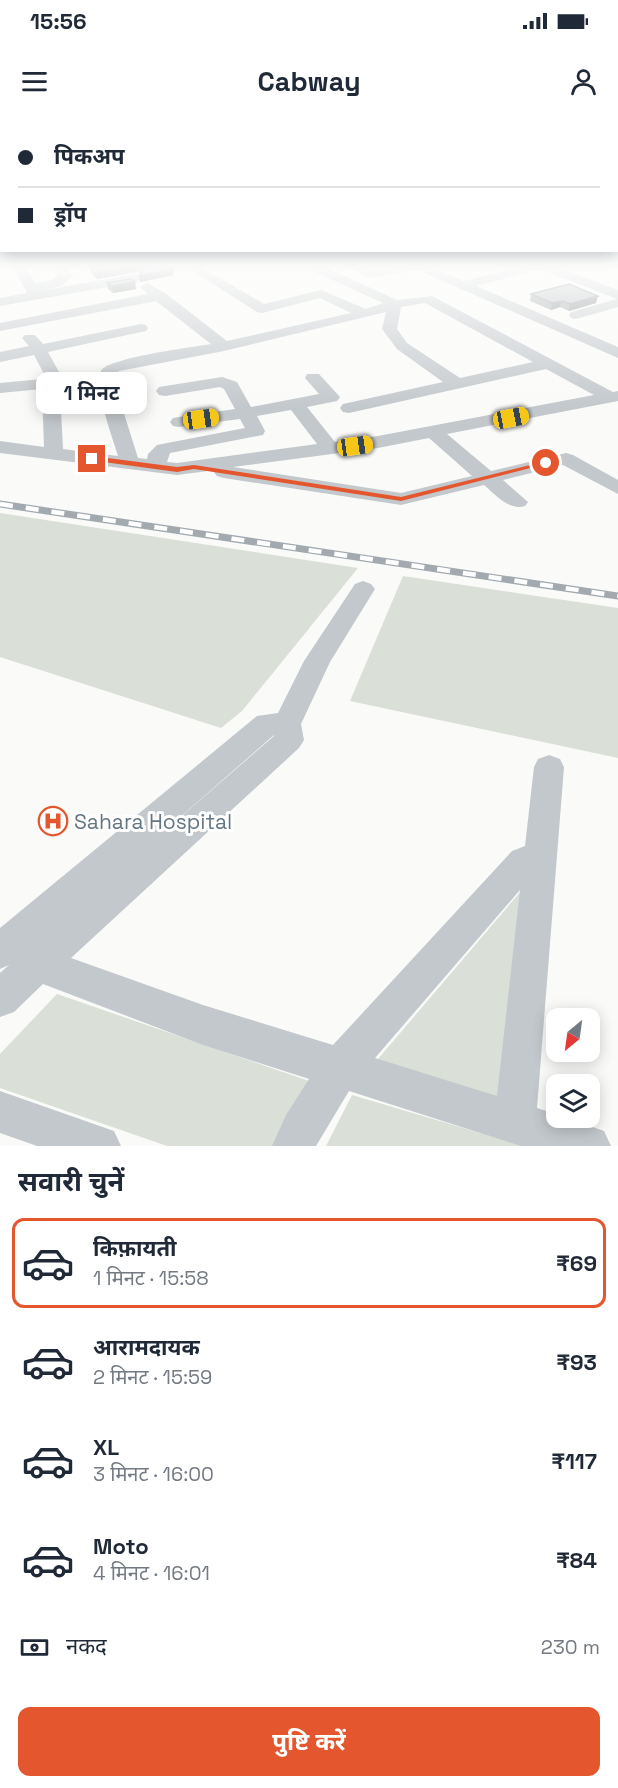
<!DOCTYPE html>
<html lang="hi">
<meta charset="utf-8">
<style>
:root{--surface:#fff;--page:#f6f6f7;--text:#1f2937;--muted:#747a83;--line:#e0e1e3;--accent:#e4572e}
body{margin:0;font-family:"Space Grotesk","Noto Sans Devanagari",sans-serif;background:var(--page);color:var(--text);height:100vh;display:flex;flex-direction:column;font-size:22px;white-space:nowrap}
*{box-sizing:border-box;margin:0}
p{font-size:20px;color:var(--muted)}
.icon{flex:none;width:33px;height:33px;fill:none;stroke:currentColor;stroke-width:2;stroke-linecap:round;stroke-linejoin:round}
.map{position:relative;height:1026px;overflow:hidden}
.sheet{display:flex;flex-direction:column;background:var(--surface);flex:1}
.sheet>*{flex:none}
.top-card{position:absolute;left:0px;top:0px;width:618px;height:132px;box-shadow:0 3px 15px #0003;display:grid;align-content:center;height:132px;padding:0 18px;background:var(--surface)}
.needle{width:39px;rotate:209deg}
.tools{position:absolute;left:546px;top:888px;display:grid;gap:12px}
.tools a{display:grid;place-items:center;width:54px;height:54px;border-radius:12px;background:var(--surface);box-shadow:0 3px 15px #0003;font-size:30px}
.end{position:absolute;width:27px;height:27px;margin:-14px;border:8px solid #e4572e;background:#fff;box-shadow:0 0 0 3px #fff}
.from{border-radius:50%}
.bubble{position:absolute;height:42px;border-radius:12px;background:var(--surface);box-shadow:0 3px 15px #0003;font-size:20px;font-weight:700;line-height:42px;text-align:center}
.car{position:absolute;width:18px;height:36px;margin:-18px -9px;border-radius:8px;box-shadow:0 0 4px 2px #0007;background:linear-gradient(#f5c518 24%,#345 0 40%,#f5c518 0 76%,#345 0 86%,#f5c518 0)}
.top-card b{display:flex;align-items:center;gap:21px;height:57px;font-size:22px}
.top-card b+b{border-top:2px solid var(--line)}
.top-card i{width:15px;height:15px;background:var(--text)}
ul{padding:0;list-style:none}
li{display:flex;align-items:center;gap:18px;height:90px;margin:0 12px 9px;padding:0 6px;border:3px solid transparent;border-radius:12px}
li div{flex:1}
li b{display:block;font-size:22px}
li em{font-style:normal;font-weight:700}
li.selected{border-color:var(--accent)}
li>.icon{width:54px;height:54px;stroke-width:1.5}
h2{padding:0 18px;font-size:27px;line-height:72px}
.pay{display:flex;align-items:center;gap:15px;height:66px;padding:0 18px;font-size:22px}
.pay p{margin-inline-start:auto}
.primary-button{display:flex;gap:12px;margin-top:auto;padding:12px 18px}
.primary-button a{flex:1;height:69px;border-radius:12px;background:var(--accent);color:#fff;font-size:24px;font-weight:700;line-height:69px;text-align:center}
.status{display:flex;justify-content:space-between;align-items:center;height:42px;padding:0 30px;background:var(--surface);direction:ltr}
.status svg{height:16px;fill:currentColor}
header{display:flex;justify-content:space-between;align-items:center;height:78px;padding:0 18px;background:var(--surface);font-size:27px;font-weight:700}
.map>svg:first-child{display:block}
.green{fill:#dadfd7}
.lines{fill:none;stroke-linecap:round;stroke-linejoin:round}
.minor{fill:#c3c8cc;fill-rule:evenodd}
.rail-casing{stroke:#a2aab0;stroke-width:7}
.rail{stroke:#fff;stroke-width:4.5;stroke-dasharray:13;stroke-linecap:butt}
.wall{fill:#929a9f}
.shaded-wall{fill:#777d82}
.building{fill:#aab3b9;stroke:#777d82;stroke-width:1.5}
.route{fill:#e4572e}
.labels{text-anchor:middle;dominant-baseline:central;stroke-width:6;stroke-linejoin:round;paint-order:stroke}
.near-poi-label{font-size:21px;fill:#657683;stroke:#fff;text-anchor:start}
</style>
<div class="status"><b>15:56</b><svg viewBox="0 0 49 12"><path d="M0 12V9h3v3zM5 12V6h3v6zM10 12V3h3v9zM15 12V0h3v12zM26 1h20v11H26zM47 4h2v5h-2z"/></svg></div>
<header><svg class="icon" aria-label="menu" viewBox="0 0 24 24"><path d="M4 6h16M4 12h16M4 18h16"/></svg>Cabway<svg class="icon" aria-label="person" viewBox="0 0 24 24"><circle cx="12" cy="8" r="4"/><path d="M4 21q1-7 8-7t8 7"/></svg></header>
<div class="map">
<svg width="618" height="1026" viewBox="0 0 618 1026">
<rect width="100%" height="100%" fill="#fafaf8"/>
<!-- green -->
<g class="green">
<polygon points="0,393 358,448 242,591 221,608 0,537"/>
<polygon points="403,456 618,488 618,638 350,581"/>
<polygon points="521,771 498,978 372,946"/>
<polygon points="57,874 312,962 277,1026 167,1026 0,968 0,934"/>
<polygon points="352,975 524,1026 326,1026"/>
</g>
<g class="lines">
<!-- minor -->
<g class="minor">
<polygon points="12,145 24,145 35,163 52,160 58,155 53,148 54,145 81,145 79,148 68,150 73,156 61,166 40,171 136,154 143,158 136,162 0,186 0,178 27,173"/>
<path d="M183,145H197L264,184L321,170L366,189L383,183L306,148L304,145H320L397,180L432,176L613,272L618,271V281L447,314L491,351L566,333L573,335L618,360V374L563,345L503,360L528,382L525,386C509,391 496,375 484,365L401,385L224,358L217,356L214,352L216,350L177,355L0,333V321L44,327L42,269L0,273V263L42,259L43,252L34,235L0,242V232L29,226L22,218L25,215H35L43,224L141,204L146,205L148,208L146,211L48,232L59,252L63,329L118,336C113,319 93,266 101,251C107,238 193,227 211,224L156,181L0,211V203L148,174L140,167L147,163L165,173L227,221L351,193L320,178L262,193L257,192ZM425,183L533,242L460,258L407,223L397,209L401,187ZM386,192L382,209L397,229L443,262L343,284L340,288L343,292L349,293L546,249L594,275L378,316L335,322L307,287L337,281L340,277L319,254H307L305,258L319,274L251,287L237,262L222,257L165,266L159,267L156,271L159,275L165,276L220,267L224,269L235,289L179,297L173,298L170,302L173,306L179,307L240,299L245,308L157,325L148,334L147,339L138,338L115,265L116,254L119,251L224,231ZM291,290L317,324L177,343L167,342L170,333L263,315L265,311L257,296ZM429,318L472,356L401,373L233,347L378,328Z"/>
<polygon points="344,145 360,145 371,150 404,145 432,145 431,147 464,161 526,145 552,145 618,170 618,187 576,199 571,198 569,195 571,192 617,179 540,149 476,166 618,227 618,238 418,150 370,158"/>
<polygon points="611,145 618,145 618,149 613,148"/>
<path d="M363,461L371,464L375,469L330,542L301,604L304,620L299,628L71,838L203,885L333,925L512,731L525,726L534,647L538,639L549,635L560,639L564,647L537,988L556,994V998H567L604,1011L611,1026H521L349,971L316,1026H272L286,995L309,959L203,925L43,864L14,892L0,897V853L9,845L0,849V808L257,596L278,593L304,541L355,464ZM274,615V616L146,727ZM520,770L497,976L375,938Z"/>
<polygon points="0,971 114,1011 121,1026 37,1026 0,1013"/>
</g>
<!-- rail casing -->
<g class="rail-casing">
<polyline id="rail" points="0,384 618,476"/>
</g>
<!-- rail -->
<use href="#rail" class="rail"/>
</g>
<!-- wall -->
<g class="wall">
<polygon points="167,145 174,149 174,155 140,162 139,156 141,154 137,152 97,159 91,153 89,146"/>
<polygon points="107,163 136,169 113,173 108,169"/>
<polygon points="531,174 596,183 569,191 560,187 551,190 530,181"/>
</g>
<!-- shaded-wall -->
<g class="shaded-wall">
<polygon points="136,146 137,152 97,159 96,152"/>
<polygon points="174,149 174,155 140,162 139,156"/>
<polygon points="135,162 136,169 113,173 112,166"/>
<polygon points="598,176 596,183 569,191 570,184"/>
<polygon points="562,181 560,187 551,190 552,183"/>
</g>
<!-- building -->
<g class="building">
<polygon points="99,145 167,145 174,149 139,156 144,151 136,146 96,152 89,146"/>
<polygon points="131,159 135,162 112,166 107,163"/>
<polygon points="569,164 598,176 570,184 562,181 552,183 531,174"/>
</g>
<!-- sky -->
<linearGradient id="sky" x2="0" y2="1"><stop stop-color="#96bcdc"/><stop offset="0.5" stop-color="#fdfdfc"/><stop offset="1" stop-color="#fdfdfc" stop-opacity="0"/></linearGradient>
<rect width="618" height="288" fill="url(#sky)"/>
<!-- route -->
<polygon class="route" points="92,336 177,347 194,345 401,377 546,341 550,343 401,381 194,349 177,352 89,340"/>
<!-- icons -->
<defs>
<g id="hospital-ring" transform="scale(1.5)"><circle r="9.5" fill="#fff" stroke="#e4572e" stroke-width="1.5"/><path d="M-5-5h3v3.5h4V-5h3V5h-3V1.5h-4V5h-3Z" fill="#e4572e"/></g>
</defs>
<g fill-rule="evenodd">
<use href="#hospital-ring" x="53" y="701"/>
</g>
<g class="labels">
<!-- near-poi labels -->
<g class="near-poi-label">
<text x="74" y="701">Sahara Hospital</text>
</g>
</g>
</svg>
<div class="tools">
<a><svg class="needle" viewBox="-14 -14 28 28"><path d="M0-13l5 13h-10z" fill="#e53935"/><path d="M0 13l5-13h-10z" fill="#747a83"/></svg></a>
<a><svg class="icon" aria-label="layers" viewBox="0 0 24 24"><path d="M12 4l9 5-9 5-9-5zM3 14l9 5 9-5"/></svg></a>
</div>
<i class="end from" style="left:546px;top:343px"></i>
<i class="end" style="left:92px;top:339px"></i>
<div class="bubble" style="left:36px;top:252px;width:111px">1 मिनट</div>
<i class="car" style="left:511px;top:298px;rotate:79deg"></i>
<i class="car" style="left:201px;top:299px;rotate:82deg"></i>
<i class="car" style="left:355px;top:326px;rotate:82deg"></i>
<div class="top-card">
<b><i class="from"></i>पिकअप</b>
<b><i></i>ड्रॉप</b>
</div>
</div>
<section class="sheet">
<h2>सवारी चुनें</h2>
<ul>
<li class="selected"><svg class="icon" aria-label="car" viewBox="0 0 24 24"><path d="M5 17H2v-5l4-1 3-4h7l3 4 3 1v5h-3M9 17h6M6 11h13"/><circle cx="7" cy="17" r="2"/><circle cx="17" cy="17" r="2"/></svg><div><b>किफ़ायती</b><p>1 मिनट · 15:58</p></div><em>₹69</em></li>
<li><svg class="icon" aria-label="car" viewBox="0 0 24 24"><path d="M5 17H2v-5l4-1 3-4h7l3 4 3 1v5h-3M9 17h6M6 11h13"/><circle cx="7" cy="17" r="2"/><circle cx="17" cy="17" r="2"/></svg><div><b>आरामदायक</b><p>2 मिनट · 15:59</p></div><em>₹93</em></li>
<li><svg class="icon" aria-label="car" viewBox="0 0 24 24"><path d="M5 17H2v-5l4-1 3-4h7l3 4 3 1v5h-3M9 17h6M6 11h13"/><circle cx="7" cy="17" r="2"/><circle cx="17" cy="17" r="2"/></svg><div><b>XL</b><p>3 मिनट · 16:00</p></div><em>₹117</em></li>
<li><svg class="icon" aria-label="car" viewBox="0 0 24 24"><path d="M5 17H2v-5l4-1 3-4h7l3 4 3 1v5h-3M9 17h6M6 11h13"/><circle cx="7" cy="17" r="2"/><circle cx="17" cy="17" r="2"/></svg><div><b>Moto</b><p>4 मिनट · 16:01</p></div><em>₹84</em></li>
</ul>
<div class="pay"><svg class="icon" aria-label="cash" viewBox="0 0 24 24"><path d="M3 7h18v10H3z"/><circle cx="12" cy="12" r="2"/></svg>नकद<p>230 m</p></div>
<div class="primary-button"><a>पुष्टि करें</a></div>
</section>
